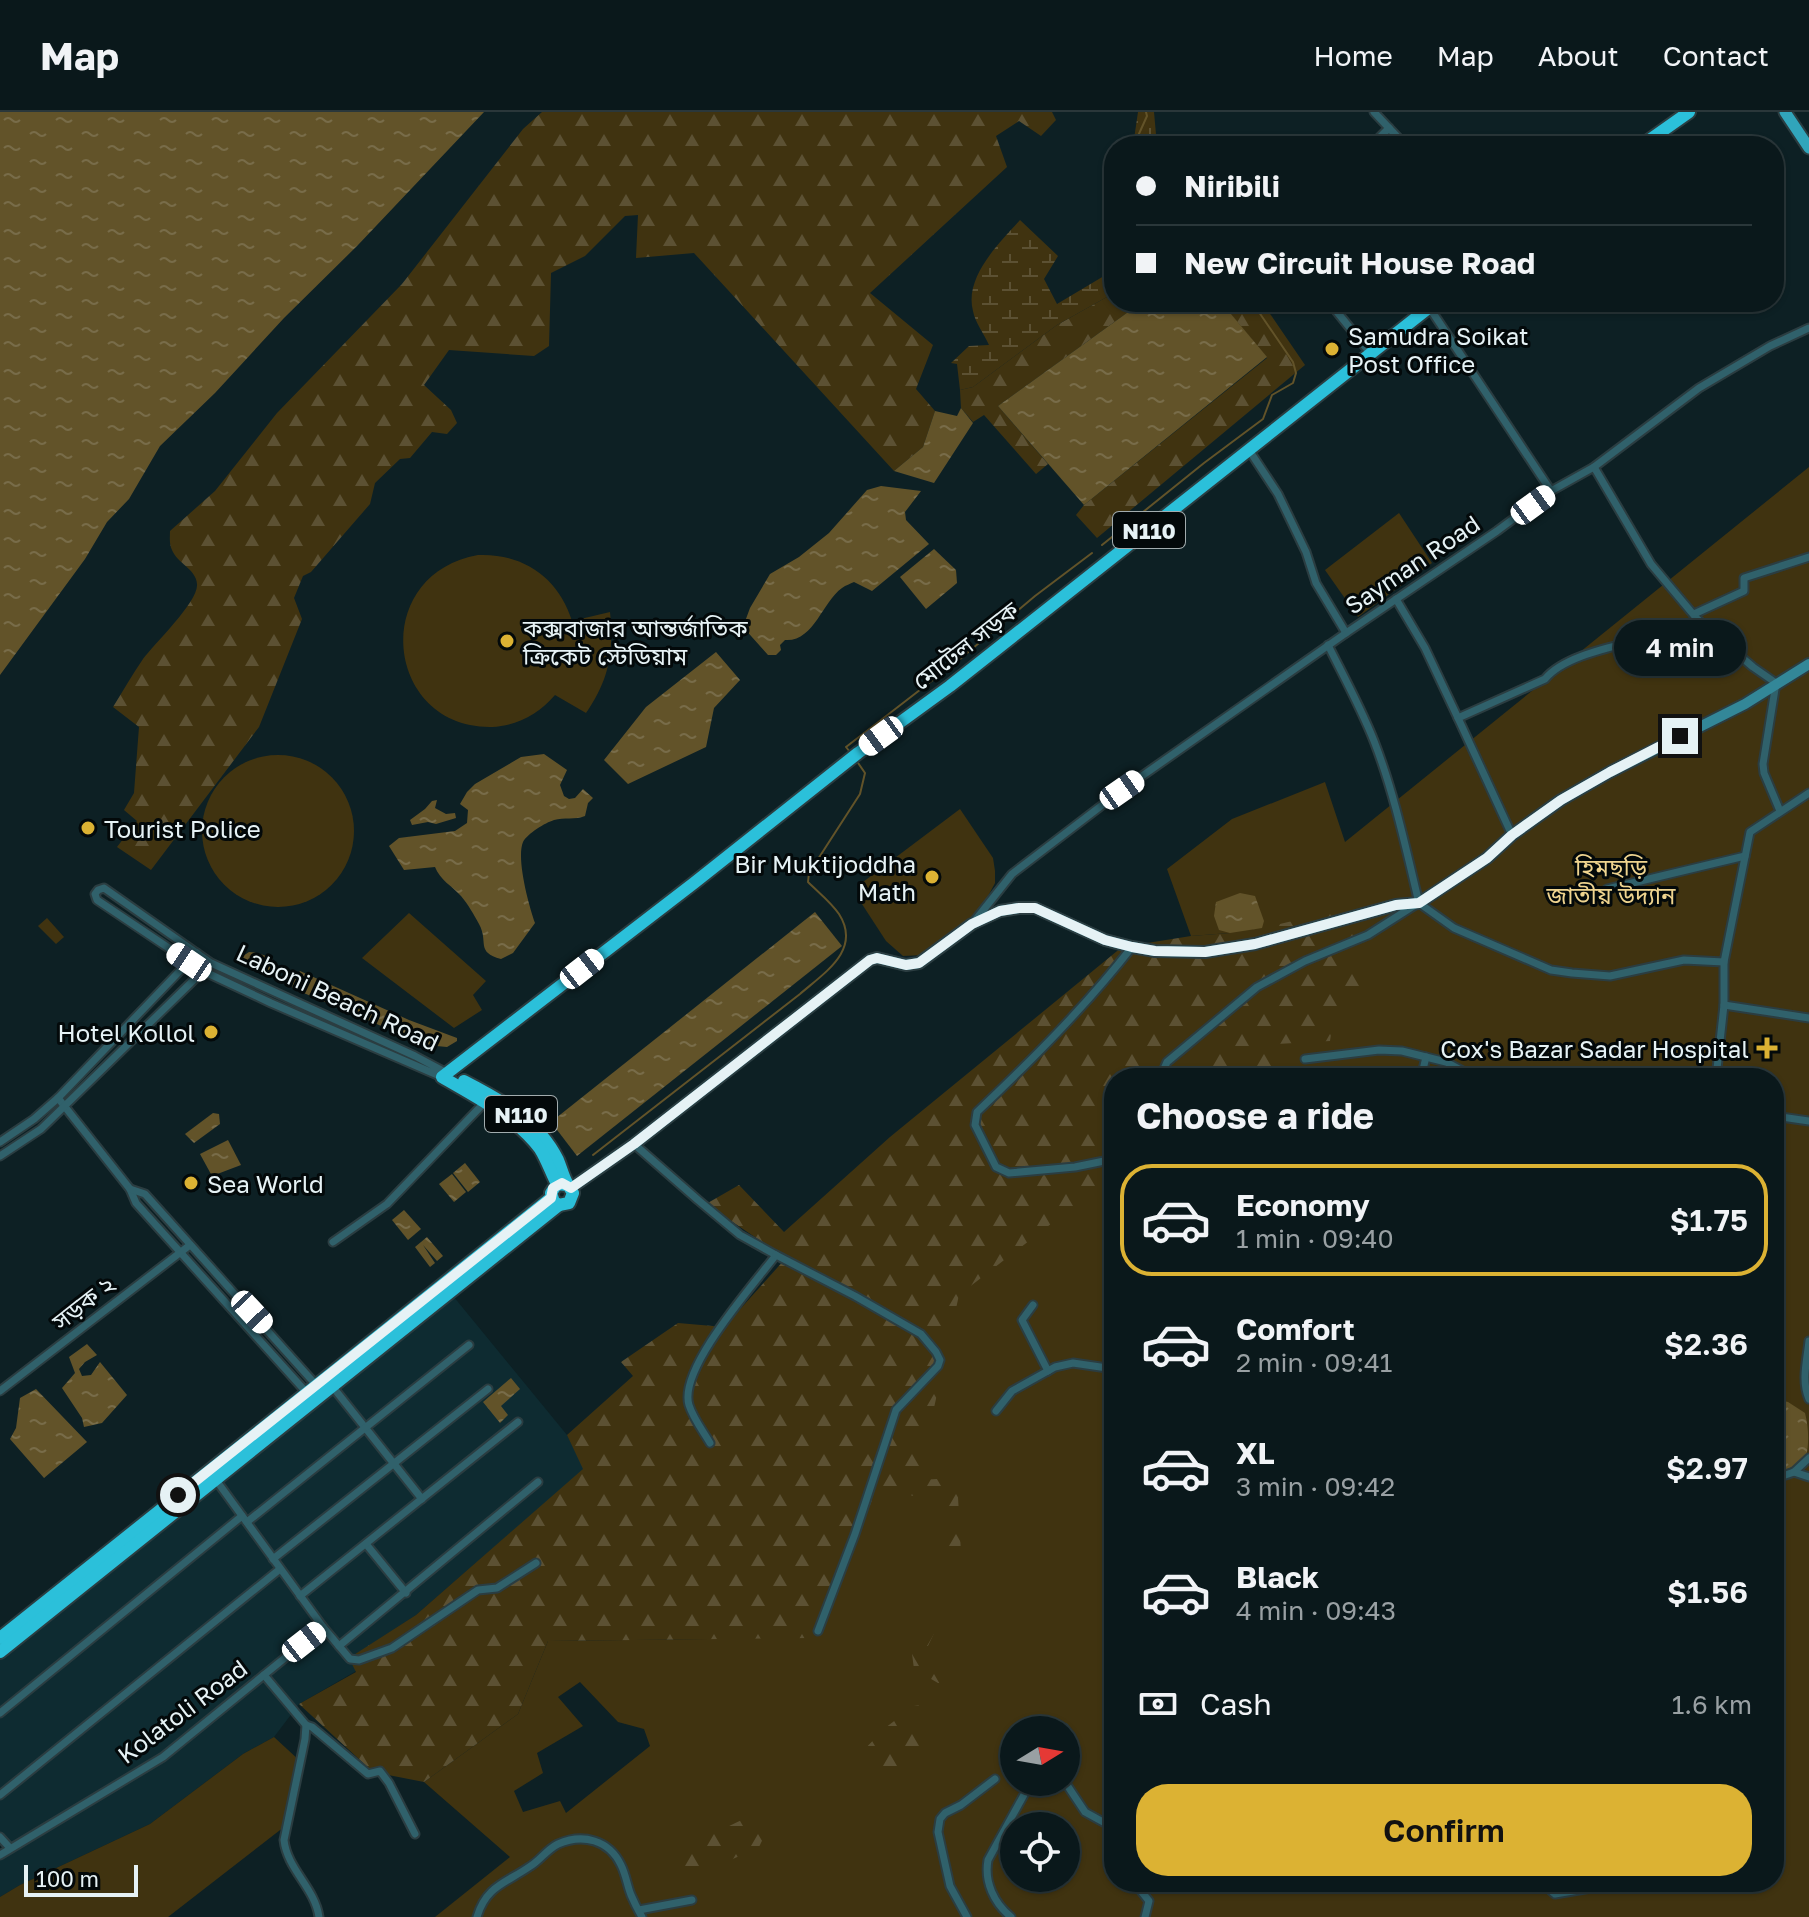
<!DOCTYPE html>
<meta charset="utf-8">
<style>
:root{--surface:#0a181b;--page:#182528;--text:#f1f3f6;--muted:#99a0a3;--line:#2a373a;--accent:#dcb233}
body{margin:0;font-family:"Golos Text","Noto Sans Bengali",sans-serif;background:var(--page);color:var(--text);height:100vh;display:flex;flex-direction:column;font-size:30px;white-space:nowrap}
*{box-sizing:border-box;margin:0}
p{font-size:26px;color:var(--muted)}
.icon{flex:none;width:44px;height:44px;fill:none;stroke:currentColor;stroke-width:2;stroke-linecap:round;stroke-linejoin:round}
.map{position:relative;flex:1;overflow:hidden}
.drawer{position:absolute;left:1104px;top:956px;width:680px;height:824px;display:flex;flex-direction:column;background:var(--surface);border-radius:32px;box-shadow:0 2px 6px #0004,0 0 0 2px var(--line)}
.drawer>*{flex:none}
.guide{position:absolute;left:1104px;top:24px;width:680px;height:176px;border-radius:32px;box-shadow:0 2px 6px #0004,0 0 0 2px var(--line);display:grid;align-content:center;height:176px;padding:0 32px;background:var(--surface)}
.needle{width:52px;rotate:79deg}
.controls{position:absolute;left:1000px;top:1604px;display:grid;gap:16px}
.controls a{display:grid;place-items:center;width:80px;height:80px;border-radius:50%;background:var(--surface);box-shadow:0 2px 6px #0004,0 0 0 2px var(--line);font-size:40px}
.scale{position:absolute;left:24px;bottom:20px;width:114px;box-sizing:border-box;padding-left:8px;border:4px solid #e6f2f5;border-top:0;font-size:22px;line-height:28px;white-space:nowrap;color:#e6f2f5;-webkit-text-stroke:6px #03090a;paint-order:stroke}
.end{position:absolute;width:36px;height:36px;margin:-18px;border:10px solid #e6f2f5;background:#111;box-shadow:0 0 0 4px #111}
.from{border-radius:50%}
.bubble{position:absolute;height:56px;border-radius:28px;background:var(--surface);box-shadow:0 2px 6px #0004,0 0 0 2px var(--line);font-size:26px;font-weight:600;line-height:56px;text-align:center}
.car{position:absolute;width:24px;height:48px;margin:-24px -12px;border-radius:10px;box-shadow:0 0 6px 2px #0007;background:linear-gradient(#fff 24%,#345 0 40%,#fff 0 76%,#345 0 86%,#fff 0)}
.guide b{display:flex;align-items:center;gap:28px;height:76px;font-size:30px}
.guide b+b{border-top:2px solid var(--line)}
.guide i{width:20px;height:20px;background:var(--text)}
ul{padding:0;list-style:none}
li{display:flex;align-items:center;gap:24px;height:112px;margin:0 16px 12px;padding:0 16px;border:4px solid transparent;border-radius:32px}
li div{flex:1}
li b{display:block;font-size:30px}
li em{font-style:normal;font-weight:600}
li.active{border-color:var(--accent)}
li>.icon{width:72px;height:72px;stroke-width:1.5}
h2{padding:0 32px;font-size:36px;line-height:96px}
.pay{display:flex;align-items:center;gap:20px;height:88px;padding:0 32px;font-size:30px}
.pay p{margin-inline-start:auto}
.action{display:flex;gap:16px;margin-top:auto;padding:16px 32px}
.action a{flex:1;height:92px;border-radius:32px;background:var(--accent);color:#111;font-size:32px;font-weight:600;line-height:92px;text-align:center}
header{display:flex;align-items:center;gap:48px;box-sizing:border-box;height:112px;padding:0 40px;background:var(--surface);border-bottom:2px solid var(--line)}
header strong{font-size:38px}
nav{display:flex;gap:44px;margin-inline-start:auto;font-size:28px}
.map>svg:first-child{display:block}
.built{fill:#0e2b31}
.green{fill:#403310;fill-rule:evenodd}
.forest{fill:url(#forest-firs)}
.wetland{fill:url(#wetland-marsh)}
.water{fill:url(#water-ripples)}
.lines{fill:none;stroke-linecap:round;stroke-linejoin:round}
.stream{stroke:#625329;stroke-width:2}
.street-casing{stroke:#2b3d41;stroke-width:11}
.secondary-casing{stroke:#2b3d41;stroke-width:14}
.primary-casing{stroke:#2b3d41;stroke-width:15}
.highway-casing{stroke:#2b3d41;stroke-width:16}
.street{stroke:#30616b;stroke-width:7}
.secondary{stroke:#338798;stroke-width:10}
.primary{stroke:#31a5bb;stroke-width:11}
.highway{stroke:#2bc0da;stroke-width:12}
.route{stroke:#e6f2f5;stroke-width:10}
.poi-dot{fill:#dcb233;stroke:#03090a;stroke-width:3}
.labels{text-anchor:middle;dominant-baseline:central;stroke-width:6;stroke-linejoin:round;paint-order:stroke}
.shield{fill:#03090a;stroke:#a2acae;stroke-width:2}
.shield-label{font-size:22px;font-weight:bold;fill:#e6f2f5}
.poi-label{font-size:24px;fill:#e6f2f5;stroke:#03090a;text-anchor:start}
.street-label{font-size:24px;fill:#e6f2f5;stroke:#03090a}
.park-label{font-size:24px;fill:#efd48f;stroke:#03090a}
</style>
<header>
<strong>Map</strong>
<nav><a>Home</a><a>Map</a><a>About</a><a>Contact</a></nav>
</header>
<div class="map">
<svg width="1809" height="1805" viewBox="0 0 1809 1805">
<defs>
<pattern id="forest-firs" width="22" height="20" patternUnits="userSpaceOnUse" patternTransform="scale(2)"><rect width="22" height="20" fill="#403310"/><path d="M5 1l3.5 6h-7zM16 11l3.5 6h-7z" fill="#5c5133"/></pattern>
<pattern id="wetland-marsh" width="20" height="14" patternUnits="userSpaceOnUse" patternTransform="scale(2)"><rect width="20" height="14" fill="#403310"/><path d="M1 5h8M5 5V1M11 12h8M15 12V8" fill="none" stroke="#5c5133"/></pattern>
<pattern id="water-ripples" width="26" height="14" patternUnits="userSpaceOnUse" patternTransform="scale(2)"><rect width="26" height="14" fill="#625329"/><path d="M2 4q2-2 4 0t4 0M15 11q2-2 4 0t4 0" fill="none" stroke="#786c49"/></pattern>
</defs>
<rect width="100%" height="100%" fill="#0d2024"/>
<!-- built -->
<polygon class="built" points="449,1179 567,1323 584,1357 416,1503 350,1546 356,1559 299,1592 274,1625 243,1642 150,1712 20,1773 0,1785 0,1746 9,1738 0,1726 0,1538"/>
<!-- green -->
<g class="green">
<path d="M1809,355V1805H435L510,1745L424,1670L518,1602L548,1529L707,1527L873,1130L1230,821L1191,824L1167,757L1232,707L1325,670L1345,730ZM1114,966H1774V1770H1114ZM580,1570L618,1610L644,1617L650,1634L566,1701L560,1689L523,1700L514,1679L543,1661L537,1641L583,1614L558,1585ZM1014,1618H1066V1670H1014ZM1014,1714H1066V1766H1014Z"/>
<polygon points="1399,401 1432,451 1358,505 1325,458"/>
<path d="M478,443C523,441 559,466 572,509L610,500C614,540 609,568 586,601L555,583C539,602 517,614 492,615C385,617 368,463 478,443Z"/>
<circle cx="278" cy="719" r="76"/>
<polygon points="960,697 993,746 995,759 995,771 986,788 968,809 925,843 903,844 886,829 860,789 859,773"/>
<polygon points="409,801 486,869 473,883 482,898 454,916 362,846"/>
<polygon points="47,806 64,825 56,832 38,814"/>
<polygon points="274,1625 300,1649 284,1715 168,1805 0,1805 0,1785 20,1773 150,1712 243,1642"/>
</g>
<!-- forest -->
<g class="forest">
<path d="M542,0H1052L1056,8L1041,24L1019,9L996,24L1007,55L870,181L933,233L916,277L935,299L923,335L894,359L694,141L636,146L638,103L625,104L585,144L551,161L549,234L534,244L449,238L424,273L451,298L457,311L447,322L432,320L410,346L400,347L375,371L370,392L311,460L303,464L294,486L302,507L259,615L151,758L117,735L137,709L124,698L134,681L139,615L113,595C123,579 132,563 143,547C154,532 199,489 197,472C196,457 177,451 172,438C169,432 170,425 170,419L215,379L277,301L402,172L523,17Z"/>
<polygon points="1114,181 1114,190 1142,190 998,294 1048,352 1036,362 984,303 973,310 961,296 960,278 973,275 1057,213"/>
<polygon points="1221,190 1262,190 1305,253 1097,426 1076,403 1084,393 1267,246"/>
<polygon points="1349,796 1364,887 1335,896 1330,929 1277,932 1274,966 1191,966 1209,938 1198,911 1173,933 1158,966 1114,966 1114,1032 1107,1048 1105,1070 959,1183 918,1368 957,1366 962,1460 942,1453 943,1426 938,1390 877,1375 854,1436 811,1526 548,1529 518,1602 424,1670 373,1660 299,1592 356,1560 349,1546 416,1503 583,1357 567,1323 633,1264 621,1250 678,1211 724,1215 786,1146 706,1092 739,1073 784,1120 890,1025 1122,835 1191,824 1230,821 1262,816"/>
<polygon points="938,1513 927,1536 960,1572 938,1571 914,1557 911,1534 920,1516"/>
<polygon points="930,1592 923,1617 933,1632 903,1661 887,1661 860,1642 885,1616 914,1594"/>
<polygon points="781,1689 759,1735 687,1768 675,1740"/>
</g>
<!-- wetland -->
<g class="wetland">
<polygon points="1138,0 1154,0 1157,34 1133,34"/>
<path d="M1020,108L1058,144L1044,167L1057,192L1114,158V181L1057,213L973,275L960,278L957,252L951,251L969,234L989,233C984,222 975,210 973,199C964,165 1000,130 1020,108Z"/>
</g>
<!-- water -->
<g class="water">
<polygon points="0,0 484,0 358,133 284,206 215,281 160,334 129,387 107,410 85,447 0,563"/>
<polygon points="1142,190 1221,190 1267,245 1084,393 998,294"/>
<polygon points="961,296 973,311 934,371 894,359 923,335 935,299 957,304"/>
<path d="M881,374L921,379L905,400L906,408L929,432L872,479L854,470C850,472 846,473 842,476C822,490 814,530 785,528L780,533L781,538L776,543H768L743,515L750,496L770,462L799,445L829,421L867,378Z"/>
<polygon points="934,437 956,458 957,471 926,497 900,465"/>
<polygon points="716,540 740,568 714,596 706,635 628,672 604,648 646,595"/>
<path d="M544,642L567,658L560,673L564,684L569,687L575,686L583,677L593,686L588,691L585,704C575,708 564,705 554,708C545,711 528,721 523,730C516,747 529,794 535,811L513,841L501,847C475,840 489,830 479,812C474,803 468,792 461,784C452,774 440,768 435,755L404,758L389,734L399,726L455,719L467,711L468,698L460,692L467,680L475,672L521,645Z"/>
<polygon points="437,688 435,696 446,702 455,701 456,706 436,712 428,710 412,713 410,708 425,697 432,689"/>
<polygon points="1240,781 1255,784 1264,809 1262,816 1230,821 1219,818 1214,804 1216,790"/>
<polygon points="815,800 842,834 577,1044 551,1010"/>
<path d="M249,840C258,840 274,845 278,854L273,863L241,848L243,844Z"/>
<polygon points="300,859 409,908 457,926 457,929 447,935 426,933 292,876 294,867"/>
<polygon points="213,1001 219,1002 220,1012 194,1031 185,1022"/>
<polygon points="228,1028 241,1053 212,1064 200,1042"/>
<polygon points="465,1051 480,1070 468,1080 453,1061"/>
<polygon points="452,1062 466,1080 454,1090 439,1072"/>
<polygon points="404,1098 421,1117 408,1128 392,1108"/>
<polygon points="427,1125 443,1144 437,1149 423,1133 435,1151 430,1155 415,1135"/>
<polygon points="87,1232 97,1243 85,1250 79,1257 82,1264 91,1263 100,1250 127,1283 102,1311 84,1315 82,1306 62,1276 75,1261 69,1245"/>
<polygon points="511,1266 520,1277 501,1294 508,1303 500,1311 483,1290"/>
<polygon points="36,1277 87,1330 44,1366 10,1327 16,1316 20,1286"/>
<path d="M1774,1287L1788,1290L1805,1301C1809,1318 1809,1330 1806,1346L1790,1357L1774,1361Z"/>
</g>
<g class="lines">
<!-- stream -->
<g class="stream">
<polyline points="1141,34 1138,24 1147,4 1146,0"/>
<polyline points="1102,433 1204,351 1263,307 1272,283 1293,271 1296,261 1293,250 1252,190"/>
<polyline points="850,640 846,635 960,547 1035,484 1092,441"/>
<path d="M593,1043L800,882C824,861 862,838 839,802C831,790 818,780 808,770L809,761L860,682L865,661L856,648"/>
</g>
<!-- street casing -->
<g class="street-casing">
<g id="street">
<polyline points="1374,0 1389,16"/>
<polyline points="1371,34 1389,16 1406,34"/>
<polyline points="1329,190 1371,242"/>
<polyline points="1429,195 1551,379"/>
<polyline points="1249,338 1278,382 1306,440 1316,471 1346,521"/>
<polyline points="1594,355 1651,452 1698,508 1753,555 1776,571 1763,652 1764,661 1780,699"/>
<polyline points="1396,487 1425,536 1458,606"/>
<polyline points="1694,502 1744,479 1744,466 1809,445"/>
<path d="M1328,533C1344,565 1361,596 1374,629C1394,680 1406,737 1419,791"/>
<path d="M1512,723L1458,606L1545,567C1566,541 1625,533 1656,523C1671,519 1684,513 1698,508"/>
<polyline points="1607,777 1745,744"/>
<polyline points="1419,791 1454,816 1551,858 1572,861 1610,864 1684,848 1724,850"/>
<polyline points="973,811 1012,762 1122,678 1346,521 1497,419 1551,379 1594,355 1699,276 1770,234 1809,216"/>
<polyline points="1724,893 1809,906"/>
<polyline points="1305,947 1379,938 1402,939 1446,950 1476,966"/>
<polyline points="442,965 271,891 203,859 97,788 95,782 98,778 104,776 211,851 415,944 447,961"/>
<polyline points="1160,966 1167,950 1257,875 1305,849 1368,823 1415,793"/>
<polyline points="1421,966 1426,945"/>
<polyline points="1716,966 1724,893 1724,850 1750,720 1809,681"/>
<polyline points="58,986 130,1077 136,1091 307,1281"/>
<polyline points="1774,1004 1809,1009"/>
<polyline points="0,1030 34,1007 58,986 197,841"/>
<path d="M634,1032L698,1088L740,1123L776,1143C754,1172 678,1257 689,1293C693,1306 703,1319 710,1331"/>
<path d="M1114,1036L1109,1048L1075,1055L1009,1061L996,1055L975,1013L977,1000C1032,948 1085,895 1132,835"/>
<polyline points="0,1044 41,1017 205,857"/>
<polyline points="130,1077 145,1082 317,1274"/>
<polyline points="333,1130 387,1092 485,990"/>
<polyline points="776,1143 855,1184 921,1222 936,1240 940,1248 938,1254 896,1298 855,1422 818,1519"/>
<polyline points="1033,1193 1022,1208 1048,1259"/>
<path d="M1809,1229C1807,1248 1801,1269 1809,1287"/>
<polyline points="332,1274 422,1387"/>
<polyline points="0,1279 190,1133"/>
<polyline points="996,1299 1012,1279 1055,1255 1073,1251 1114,1257"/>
<polyline points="1794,1360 1809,1346"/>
<polyline points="1774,1367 1794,1360 1809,1365"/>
<polyline points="216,1368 323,1515 350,1547 359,1548 392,1536 478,1478 497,1476 536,1451"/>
<polyline points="247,1410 469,1233"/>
<polyline points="366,1432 406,1481"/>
<polyline points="273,1447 488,1277"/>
<polyline points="300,1484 518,1310"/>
<polyline points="339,1534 538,1370"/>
<path d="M264,1563L306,1613L305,1627L284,1728C287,1757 315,1776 319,1805"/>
<polyline points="0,1601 242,1404"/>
<polyline points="306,1613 312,1615 368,1662 380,1659 389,1671 415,1722"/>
<polyline points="1064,1616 1064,1618"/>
<polyline points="1066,1624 1068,1631 1066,1633"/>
<polyline points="1065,1670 1085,1700 1114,1716"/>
<polyline points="0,1683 280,1457"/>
<polyline points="0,1725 10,1736"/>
<polyline points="0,1743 163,1645 323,1515"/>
<polyline points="1134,1770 1149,1789 1145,1805"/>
<polyline points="1541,1770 1555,1782 1609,1773 1610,1770"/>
<polyline points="639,1798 692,1788"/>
<path d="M477,1805C486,1774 506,1771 529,1755C540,1749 546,1738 558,1732C583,1721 609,1728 621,1753C626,1763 627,1773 631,1783C634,1790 638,1798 642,1805"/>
<polyline points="967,1805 950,1774 938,1720 940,1707 945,1701 961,1693 995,1667"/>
<path d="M1011,1805C994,1791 984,1770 988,1748L1031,1670"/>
</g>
</g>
<!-- secondary casing -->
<g class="secondary-casing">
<polyline id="secondary" points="571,1076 634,1032 870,848 877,846 906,853 919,851 972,812 1000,799 1019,796 1035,796 1105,828 1132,835 1155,839 1205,840 1255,832 1396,793 1419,791 1487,746 1512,723 1561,688 1610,660 1745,592 1809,552"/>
</g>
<!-- primary casing -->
<g class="primary-casing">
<polyline id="primary" points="1785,0 1809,36"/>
</g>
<!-- highway casing -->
<g class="highway-casing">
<g id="highway">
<polyline points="1641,34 1689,0"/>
<path d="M464,969C501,988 538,1008 558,1048C561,1055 563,1064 567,1071C569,1075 571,1078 573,1081L569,1091L559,1093L554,1090L551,1081L557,1072L567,1073"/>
<path d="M557,1072C551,1061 547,1048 540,1037C515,1004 476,985 442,965L694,771L858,641L950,574L1436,190"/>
<polyline points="0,1526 551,1086"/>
<polyline points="0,1540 559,1093"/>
</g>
</g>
<!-- street -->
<use href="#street" class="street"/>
<!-- secondary -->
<use href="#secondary" class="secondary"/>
<!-- primary -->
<use href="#primary" class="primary"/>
<!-- highway -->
<use href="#highway" class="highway"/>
</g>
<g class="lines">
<!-- route -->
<polyline class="route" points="178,1383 551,1086 553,1076 562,1071 571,1076 634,1032 870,848 877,846 906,853 919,851 972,812 1000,799 1019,796 1035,796 1105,828 1132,835 1155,839 1205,840 1255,832 1396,793 1419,791 1487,746 1512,723 1561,688 1610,660 1680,624"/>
</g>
<!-- markers -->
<g class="poi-dot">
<circle cx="1332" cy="237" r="8"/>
<circle cx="507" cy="529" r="8"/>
<circle cx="88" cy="716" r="8"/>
<circle cx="932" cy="765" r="8"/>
<circle cx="211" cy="920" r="8"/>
<path d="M1763 924h8v8h8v8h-8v8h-8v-8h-8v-8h8z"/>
<circle cx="191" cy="1071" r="8"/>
</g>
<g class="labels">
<!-- shield labels -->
<g class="shield">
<rect x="1113" y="400" width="72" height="36" rx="6"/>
<rect x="485" y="984" width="72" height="36" rx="6"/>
</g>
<g class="shield-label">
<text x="1149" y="418">N110</text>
<text x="521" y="1002">N110</text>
</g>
<!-- poi labels -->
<g class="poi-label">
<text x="1348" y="223">Samudra Soikat<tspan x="1348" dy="28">Post Office</tspan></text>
<text x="523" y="515">কক্সবাজার আন্তর্জাতিক<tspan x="523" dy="28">ক্রিকেট স্টেডিয়াম</tspan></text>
<text x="104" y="716">Tourist Police</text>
<text x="916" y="751" text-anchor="end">Bir Muktijoddha<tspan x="916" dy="28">Math</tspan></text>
<text x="195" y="920" text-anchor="end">Hotel Kollol</text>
<text x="1749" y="936" text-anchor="end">Cox's Bazar Sadar Hospital</text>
<text x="207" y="1071">Sea World</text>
</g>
<!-- street labels -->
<g class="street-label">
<text transform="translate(1412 452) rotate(-34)">Sayman Road</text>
<text transform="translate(965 533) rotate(-38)">মোটেল সড়ক</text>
<text transform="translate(338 885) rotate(25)">Laboni Beach Road</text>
<text transform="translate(83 1190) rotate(-38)">সড়ক ২</text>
<text transform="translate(182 1599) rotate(-37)">Kolatoli Road</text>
</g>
<!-- park labels -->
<g class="park-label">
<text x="1611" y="754">হিমছড়ি<tspan x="1611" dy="28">জাতীয় উদ্যান</tspan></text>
</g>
</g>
</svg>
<div class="controls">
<a><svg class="needle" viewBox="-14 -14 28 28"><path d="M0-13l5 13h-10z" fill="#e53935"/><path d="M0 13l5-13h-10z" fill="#99a0a3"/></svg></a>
<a><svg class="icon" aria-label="locate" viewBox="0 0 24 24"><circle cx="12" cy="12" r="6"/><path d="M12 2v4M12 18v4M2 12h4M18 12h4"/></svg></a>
</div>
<div class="scale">100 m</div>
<i class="end from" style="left:178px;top:1383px"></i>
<i class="end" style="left:1680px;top:624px"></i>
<div class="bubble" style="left:1614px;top:508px;width:132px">4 min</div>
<i class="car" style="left:1533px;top:393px;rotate:54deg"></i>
<i class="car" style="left:881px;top:624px;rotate:234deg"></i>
<i class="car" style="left:1122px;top:678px;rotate:55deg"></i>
<i class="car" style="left:189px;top:850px;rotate:304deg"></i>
<i class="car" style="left:582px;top:857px;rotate:52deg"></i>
<i class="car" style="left:252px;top:1200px;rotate:137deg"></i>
<i class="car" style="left:304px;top:1530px;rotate:52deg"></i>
<div class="guide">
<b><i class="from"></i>Niribili</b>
<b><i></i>New Circuit House Road</b>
</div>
<section class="drawer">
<h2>Choose a ride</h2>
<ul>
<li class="active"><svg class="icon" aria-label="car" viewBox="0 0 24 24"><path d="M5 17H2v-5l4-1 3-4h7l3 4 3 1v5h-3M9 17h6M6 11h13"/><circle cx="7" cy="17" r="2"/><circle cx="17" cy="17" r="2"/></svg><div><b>Economy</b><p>1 min · 09:40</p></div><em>$1.75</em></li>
<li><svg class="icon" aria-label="car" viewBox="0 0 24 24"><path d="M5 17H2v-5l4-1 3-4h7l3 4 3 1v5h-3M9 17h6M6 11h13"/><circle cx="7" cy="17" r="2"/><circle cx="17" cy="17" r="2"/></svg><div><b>Comfort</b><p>2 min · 09:41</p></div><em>$2.36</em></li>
<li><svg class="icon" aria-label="car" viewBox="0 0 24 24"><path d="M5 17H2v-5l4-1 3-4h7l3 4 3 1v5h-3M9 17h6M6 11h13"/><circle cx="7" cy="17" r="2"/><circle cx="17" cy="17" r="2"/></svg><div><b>XL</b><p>3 min · 09:42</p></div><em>$2.97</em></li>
<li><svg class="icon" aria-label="car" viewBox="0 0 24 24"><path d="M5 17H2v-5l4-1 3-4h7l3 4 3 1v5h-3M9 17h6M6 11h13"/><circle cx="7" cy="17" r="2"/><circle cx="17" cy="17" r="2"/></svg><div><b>Black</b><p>4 min · 09:43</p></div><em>$1.56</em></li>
</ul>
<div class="pay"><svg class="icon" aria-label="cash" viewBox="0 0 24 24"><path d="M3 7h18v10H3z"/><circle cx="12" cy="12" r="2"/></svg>Cash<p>1.6 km</p></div>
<div class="action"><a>Confirm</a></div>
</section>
</div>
